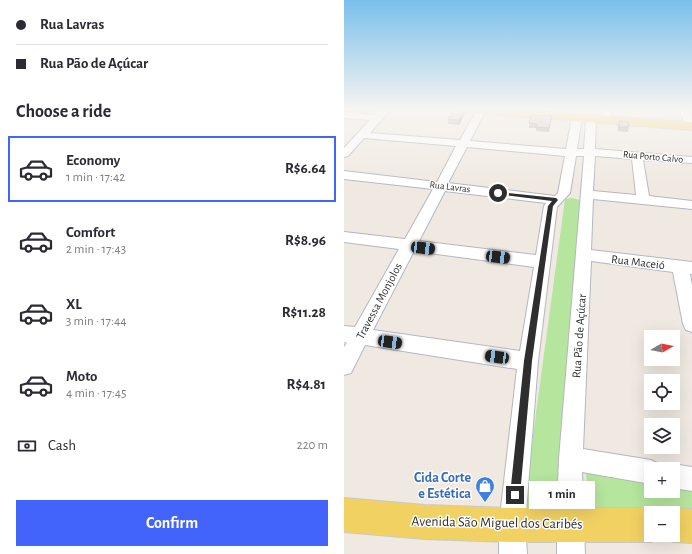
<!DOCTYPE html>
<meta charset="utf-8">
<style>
:root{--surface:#fff;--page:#f2f2f3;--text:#2b2b33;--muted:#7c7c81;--line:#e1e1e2;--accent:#4264fb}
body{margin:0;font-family:"Alegreya Sans",sans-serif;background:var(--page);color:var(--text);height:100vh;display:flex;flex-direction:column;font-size:15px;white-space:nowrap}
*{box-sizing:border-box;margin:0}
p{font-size:13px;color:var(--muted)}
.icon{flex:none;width:22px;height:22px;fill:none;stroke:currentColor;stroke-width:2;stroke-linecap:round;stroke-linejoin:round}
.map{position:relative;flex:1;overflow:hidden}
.side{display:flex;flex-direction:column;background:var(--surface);width:344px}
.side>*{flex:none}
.hud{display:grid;align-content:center;height:88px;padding:0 16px;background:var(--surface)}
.needle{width:26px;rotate:81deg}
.controls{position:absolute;left:300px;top:330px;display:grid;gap:8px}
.controls a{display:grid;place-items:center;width:36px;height:36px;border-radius:0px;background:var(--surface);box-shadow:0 4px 16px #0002;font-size:20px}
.end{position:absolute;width:18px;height:18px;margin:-9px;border:5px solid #2e2e2e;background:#fff;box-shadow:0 0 0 2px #fff}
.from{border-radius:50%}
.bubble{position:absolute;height:28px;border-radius:0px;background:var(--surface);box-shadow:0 4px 16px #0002;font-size:13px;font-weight:700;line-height:28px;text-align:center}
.car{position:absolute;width:12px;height:24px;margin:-12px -6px;border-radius:5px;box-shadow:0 0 3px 1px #0007;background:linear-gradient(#222 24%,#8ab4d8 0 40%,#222 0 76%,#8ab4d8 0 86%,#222 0)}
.hud b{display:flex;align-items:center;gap:14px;height:38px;font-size:15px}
.hud b+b{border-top:1px solid var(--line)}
.hud i{width:10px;height:10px;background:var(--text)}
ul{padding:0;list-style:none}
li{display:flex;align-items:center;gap:12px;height:66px;margin:0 8px 6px;padding:0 8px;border:2px solid transparent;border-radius:0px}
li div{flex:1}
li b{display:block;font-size:15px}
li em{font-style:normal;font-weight:700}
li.active{border-color:var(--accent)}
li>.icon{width:36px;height:36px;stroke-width:1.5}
h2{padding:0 16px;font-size:18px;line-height:48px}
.pay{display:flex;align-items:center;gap:10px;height:44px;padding:0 16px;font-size:15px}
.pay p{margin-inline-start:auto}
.action{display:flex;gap:8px;margin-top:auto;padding:8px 16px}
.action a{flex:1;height:46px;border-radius:0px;background:var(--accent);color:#fff;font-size:16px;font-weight:700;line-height:46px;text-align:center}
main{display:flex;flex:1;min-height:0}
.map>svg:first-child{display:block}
.green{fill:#b6e59e}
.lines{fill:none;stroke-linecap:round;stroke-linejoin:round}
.minor-casing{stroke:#b4b7c1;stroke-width:2}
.major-casing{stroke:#c9c9c9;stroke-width:2}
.minor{fill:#fff;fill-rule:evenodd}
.major{fill:#f2d163;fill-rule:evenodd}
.wall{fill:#afaba4}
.shaded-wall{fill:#8e8b86}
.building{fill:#cbc7bf;stroke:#8e8b86}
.route{fill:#2e2e2e}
.labels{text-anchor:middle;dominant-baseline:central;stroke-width:3;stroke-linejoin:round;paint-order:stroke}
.far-street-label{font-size:10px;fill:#2e2e2e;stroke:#fff}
.street-label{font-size:12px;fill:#2e2e2e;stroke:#fff}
.near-shop-label{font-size:14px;font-weight:bold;fill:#366cbe;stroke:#fff;text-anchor:end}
.near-street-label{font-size:14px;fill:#2e2e2e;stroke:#fff}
</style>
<main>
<section class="side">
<div class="hud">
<b><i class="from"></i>Rua Lavras</b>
<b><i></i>Rua Pão de Açúcar</b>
</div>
<h2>Choose a ride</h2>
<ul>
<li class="active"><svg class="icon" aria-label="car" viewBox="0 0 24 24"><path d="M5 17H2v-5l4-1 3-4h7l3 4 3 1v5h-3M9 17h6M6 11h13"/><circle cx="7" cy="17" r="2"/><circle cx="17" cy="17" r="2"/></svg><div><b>Economy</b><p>1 min · 17:42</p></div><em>R$6.64</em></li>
<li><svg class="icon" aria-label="car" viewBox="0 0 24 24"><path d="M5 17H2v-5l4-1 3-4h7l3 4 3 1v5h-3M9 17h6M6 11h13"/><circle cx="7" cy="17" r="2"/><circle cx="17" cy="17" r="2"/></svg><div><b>Comfort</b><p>2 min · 17:43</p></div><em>R$8.96</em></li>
<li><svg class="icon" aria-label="car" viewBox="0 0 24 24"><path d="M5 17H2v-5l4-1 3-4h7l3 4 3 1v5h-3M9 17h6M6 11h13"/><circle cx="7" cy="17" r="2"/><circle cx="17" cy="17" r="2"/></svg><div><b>XL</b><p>3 min · 17:44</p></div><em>R$11.28</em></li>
<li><svg class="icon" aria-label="car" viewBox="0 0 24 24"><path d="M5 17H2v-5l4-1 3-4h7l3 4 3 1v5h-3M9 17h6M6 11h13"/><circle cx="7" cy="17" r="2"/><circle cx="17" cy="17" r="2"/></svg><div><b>Moto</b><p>4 min · 17:45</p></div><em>R$4.81</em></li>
</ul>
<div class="pay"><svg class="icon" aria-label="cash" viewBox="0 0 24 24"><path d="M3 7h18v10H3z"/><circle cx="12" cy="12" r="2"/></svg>Cash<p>220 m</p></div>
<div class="action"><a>Confirm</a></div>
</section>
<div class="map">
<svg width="348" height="554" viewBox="0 0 348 554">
<rect width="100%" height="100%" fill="#efe9e1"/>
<!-- green -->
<g class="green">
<polygon points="0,109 37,109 29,117 0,114"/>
<polygon points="228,198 239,201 219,494 208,513 179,509 221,199"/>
<polygon points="242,469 307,478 307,491 329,491 329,481 348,484 348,509 244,507"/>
</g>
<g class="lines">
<!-- minor casing -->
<g class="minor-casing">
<g id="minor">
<path d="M37,109H47L26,133L116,140L133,109H141L142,110L126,141L222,149L228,117L233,114L238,117L233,149H240L242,118L247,115L252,118L251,149L348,157V163L299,160L305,196L348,201V209L249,199L247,250L348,262V274H346L348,285V332L342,330L339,324L329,272L247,261L239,449L307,460L315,464L318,469H307V484L238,472L241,554H213V507L215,459L240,156H232L226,193L213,207L194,361L181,525L183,554H155V525L173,369L21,345L7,373L0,375V347L3,343L0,342V326L11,327L55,249L0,242V232L61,239L89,189L0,179V171L93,182L112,146L20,138L4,156L0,157V148L26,120L0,118V112L31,115ZM123,147L221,156L214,193L211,196L104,183ZM251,156L288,159L292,195L249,191ZM101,191L202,203L200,206L192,255L75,241ZM70,251L190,267L176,351L29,330Z"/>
<polygon points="257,109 267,109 267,119 265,121 262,122 257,119"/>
<polygon points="336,109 345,109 348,119 348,127 341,127 340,125"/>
<polygon points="329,464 348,467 348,491 329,488 329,469 320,469"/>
</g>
</g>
<!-- major casing -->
<g class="major-casing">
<g id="major">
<polygon points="119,109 168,109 348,122 348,130 125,113 121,112"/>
<path d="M0,498L81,505L168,508H307L318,513L329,508L348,509V543L329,542L318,537L307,542H168L81,539L0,532ZM307,513H329V535H307Z"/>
</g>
</g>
<!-- minor -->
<use href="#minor" class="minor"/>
<!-- major -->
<use href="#major" class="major"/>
</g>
<!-- wall -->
<g class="wall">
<polygon points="120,109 121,114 115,125 104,124 104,119"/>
<polygon points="208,116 205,132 192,131 192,128 185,128 185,123"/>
<polygon points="275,121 285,127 284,132 274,131 274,126"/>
</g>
<!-- shaded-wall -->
<polygon class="shaded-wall" points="120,109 121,114 115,125 114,120"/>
<!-- building -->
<g class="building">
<polygon points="110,109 120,109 114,120 104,119"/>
<polygon points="187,115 208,116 205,128 192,127 193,124 185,123"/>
<polygon points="275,121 284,122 285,127 275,127"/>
</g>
<!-- sky -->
<linearGradient id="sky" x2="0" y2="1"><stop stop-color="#7abfeb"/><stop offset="0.59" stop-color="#f8f5f2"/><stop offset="1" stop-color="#f8f5f2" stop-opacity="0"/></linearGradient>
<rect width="348" height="186" fill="url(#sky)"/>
<!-- route -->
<polygon class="route" points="154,192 212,198 214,200 209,206 188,361 176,495 175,499 171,500 168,499 166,495 180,361 204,206 208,201 153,194 152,193"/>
<!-- icons -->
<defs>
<g id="shop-pin" transform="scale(1)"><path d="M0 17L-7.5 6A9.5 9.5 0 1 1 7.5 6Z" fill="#3f7fe0" stroke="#fff"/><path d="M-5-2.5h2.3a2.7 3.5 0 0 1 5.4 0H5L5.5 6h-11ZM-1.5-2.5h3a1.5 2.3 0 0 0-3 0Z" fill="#fff"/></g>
</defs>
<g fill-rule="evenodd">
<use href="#shop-pin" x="141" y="486"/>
</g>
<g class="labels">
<!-- far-street labels -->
<g class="far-street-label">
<text transform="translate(309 157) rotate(5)">Rua Porto Calvo</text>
<text transform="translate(106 187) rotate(7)">Rua Lavras</text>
</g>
<!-- street labels -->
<g class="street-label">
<text transform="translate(294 262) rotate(7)">Rua Maceió</text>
<text transform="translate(35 301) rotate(-62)">Travessa Monjolos</text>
<text transform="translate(235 336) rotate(-86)">Rua Pão de Açúcar</text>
</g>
<!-- near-shop labels -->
<g class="near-shop-label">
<text x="127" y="478">Cida Corte<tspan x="127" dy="16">e Estética</tspan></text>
</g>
<!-- near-street labels -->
<g class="near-street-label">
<text transform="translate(153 523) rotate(1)">Avenida São Miguel dos Caribés</text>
</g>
</g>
</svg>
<div class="controls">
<a><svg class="needle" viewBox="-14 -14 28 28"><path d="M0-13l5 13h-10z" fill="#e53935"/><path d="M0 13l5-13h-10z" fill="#7c7c81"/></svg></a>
<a><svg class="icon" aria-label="locate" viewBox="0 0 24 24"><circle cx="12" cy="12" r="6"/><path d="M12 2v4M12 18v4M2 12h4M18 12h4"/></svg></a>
<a><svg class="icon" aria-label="layers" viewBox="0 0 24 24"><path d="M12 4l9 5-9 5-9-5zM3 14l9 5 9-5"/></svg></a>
<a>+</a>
<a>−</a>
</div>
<i class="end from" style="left:154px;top:193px"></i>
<i class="end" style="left:171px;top:495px"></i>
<div class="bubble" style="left:185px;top:481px;width:66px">1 min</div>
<i class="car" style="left:79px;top:248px;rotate:97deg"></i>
<i class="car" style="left:154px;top:257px;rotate:97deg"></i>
<i class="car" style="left:46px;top:342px;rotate:98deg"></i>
<i class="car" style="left:153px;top:357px;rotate:278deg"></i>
</div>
</main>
